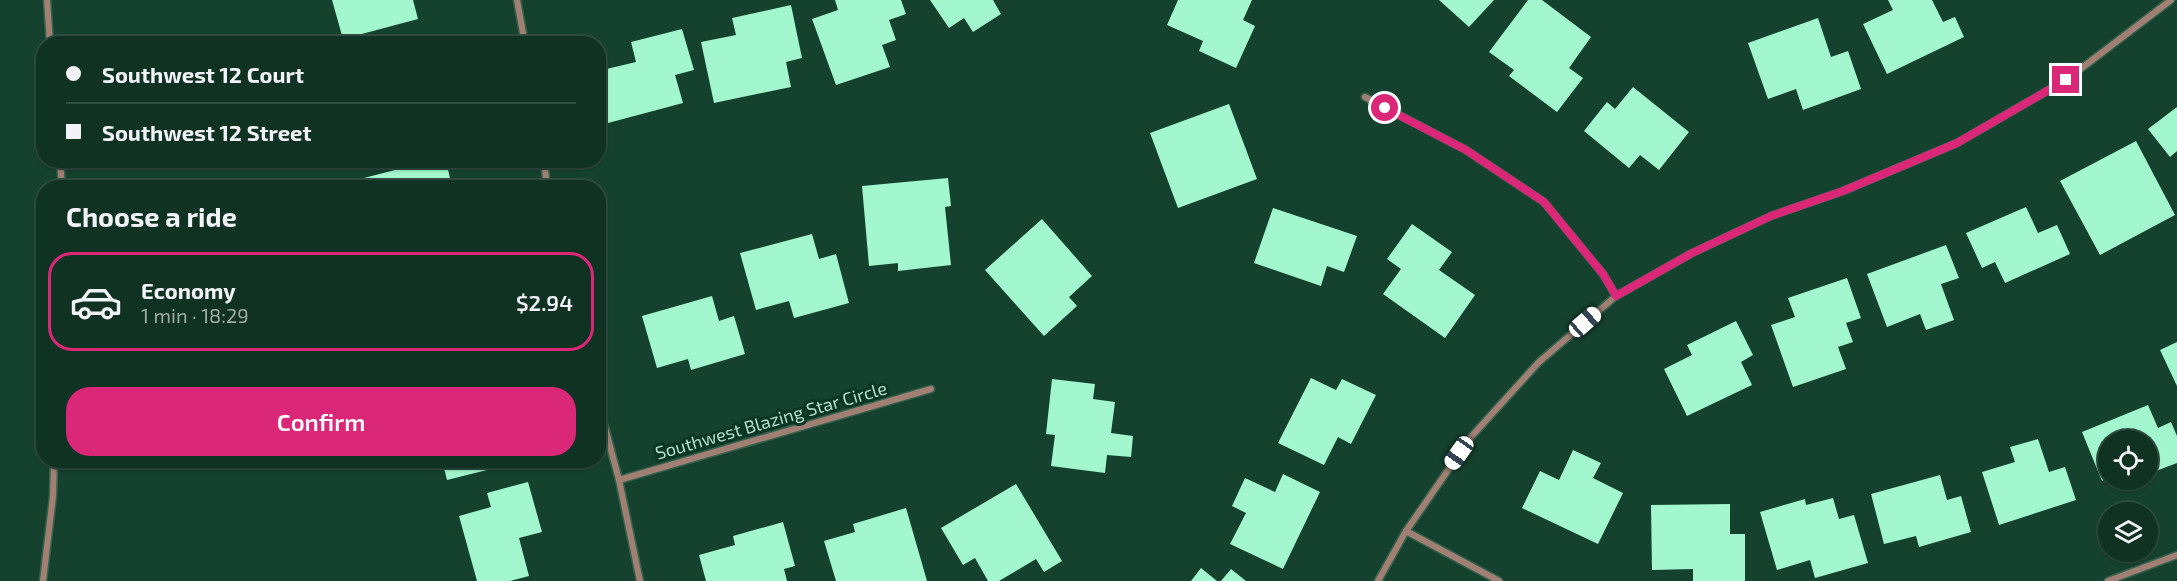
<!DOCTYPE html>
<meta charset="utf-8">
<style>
:root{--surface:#103223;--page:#1e3e30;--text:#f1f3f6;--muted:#9caaa6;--line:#304d41;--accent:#db2777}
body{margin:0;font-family:"Exo 2",sans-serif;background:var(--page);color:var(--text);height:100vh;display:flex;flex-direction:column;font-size:22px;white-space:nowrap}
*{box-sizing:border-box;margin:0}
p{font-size:20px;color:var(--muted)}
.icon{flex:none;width:33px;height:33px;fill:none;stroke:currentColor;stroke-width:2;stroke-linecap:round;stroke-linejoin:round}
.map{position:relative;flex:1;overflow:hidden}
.drawer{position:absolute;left:36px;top:180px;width:570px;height:288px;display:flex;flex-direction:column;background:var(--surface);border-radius:24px;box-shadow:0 2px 4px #0004,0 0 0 2px var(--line)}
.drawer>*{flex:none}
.guide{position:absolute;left:36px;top:36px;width:570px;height:132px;border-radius:24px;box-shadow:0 2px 4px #0004,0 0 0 2px var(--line);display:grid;align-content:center;height:132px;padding:0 30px;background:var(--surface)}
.tools{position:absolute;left:2098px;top:430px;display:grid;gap:12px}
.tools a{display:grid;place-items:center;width:60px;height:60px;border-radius:50%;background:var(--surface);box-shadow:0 2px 4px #0004,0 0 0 2px var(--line);font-size:30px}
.end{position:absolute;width:27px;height:27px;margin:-14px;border:8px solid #db2777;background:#fff;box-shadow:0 0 0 3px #fff}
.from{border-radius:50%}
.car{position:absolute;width:18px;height:36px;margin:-18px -9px;border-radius:8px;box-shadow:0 0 4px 2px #0007;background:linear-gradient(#fff 24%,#345 0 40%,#fff 0 76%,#345 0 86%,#fff 0)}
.guide b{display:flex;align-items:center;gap:21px;height:57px;font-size:22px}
.guide b+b{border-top:2px solid var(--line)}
.guide i{width:15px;height:15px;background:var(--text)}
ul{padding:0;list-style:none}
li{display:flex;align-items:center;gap:18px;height:99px;margin:0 12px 9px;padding:0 18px;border:3px solid transparent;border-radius:24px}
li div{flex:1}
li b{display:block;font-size:22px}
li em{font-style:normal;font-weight:600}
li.selected{border-color:var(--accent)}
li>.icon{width:54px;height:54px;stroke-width:1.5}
h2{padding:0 30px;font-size:27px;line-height:72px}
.cta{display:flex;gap:12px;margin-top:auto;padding:12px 30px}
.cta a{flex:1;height:69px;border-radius:24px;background:var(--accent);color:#fff;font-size:24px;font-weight:600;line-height:69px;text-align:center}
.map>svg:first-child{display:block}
.building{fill:#a3f7ce}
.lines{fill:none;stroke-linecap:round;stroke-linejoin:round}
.minor-casing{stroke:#35614e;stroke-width:9}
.minor{stroke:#a18073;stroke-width:6}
.route{stroke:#db2777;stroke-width:8}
.labels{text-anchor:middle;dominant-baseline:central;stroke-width:6;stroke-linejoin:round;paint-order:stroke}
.street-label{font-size:18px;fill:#b7deca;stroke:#083725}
</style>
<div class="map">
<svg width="2177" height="581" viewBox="0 0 2177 581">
<rect width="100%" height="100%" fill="#15422f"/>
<!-- building -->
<g class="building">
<polygon points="332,0 413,0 418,19 343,39"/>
<polygon points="835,0 901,0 906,14 889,20 896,40 882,45 890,67 836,85 812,19 838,10"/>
<polygon points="930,0 993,0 1001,14 973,32 964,18 949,28"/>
<polygon points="1178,0 1252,0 1243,20 1255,26 1236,68 1199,51 1203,41 1167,25"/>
<polygon points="1439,0 1494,0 1469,27"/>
<polygon points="1528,0 1542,0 1591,37 1569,68 1583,78 1557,112 1509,76 1514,70 1489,52"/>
<polygon points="1888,0 1932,0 1943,22 1955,17 1964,37 1887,74 1863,24 1893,10"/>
<polygon points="791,5 802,58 786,62 791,87 714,103 701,42 736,35 732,18"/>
<polygon points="1818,18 1831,57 1848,51 1861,89 1803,110 1796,89 1768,99 1748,43"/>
<polygon points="682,29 694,70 675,75 683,103 608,123 598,86 598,71 636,62 631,42"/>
<polygon points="1633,87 1689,132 1659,170 1640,155 1629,168 1584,131 1607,102 1615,109"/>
<polygon points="1229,104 1257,179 1178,208 1150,133"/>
<polygon points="2177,107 2177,151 2170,157 2148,129"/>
<polygon points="2136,141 2175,215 2100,255 2060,181"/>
<polygon points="434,160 446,160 452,188 362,188 360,179"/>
<polygon points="948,178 951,206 945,207 951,265 898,271 898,263 869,266 862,186"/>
<polygon points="2026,207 2038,233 2057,225 2070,254 2005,283 1995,262 1982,268 1966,233"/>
<polygon points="1273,208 1357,236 1344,272 1327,266 1321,286 1254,263"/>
<polygon points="1042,219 1092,276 1069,297 1077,306 1044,336 985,270"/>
<polygon points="1412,224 1452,252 1439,270 1475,295 1445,338 1383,294 1401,269 1387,259"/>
<polygon points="812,234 819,259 836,254 849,303 794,318 789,301 756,310 740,253"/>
<polygon points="1946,245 1959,278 1941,284 1954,320 1926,330 1920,314 1887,327 1867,274"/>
<polygon points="1847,278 1861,318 1846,323 1853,342 1838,347 1846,369 1793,387 1771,325 1795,317 1788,298"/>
<polygon points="712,296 719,321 734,316 745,354 691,370 688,359 657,368 642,316"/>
<polygon points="1736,321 1753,355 1741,362 1752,385 1687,416 1664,369 1692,355 1687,345"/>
<polygon points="2177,342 2177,386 2160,350"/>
<polygon points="1311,378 1336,390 1342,379 1376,395 1351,444 1338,437 1324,465 1278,443"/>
<polygon points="1052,379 1095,384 1093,399 1115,402 1111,433 1133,436 1131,457 1107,455 1105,473 1051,466 1055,435 1046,434"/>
<polygon points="2148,405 2158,428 2171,422 2177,436 2177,463 2148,474 2148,441 2109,441 2109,478 2102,481 2082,432"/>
<polygon points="2038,439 2049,472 2065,467 2076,500 1999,525 1982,472 2015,462 2010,447"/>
<polygon points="1573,450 1601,463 1593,478 1623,493 1598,544 1522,508 1540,471 1559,480"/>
<polygon points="442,460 498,460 499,467 447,480"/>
<polygon points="1283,474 1320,492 1283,569 1230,544 1246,513 1232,506 1245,478 1275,492"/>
<polygon points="1940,475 1947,500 1961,496 1971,532 1919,547 1916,536 1884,544 1871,494"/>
<polygon points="528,482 542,532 519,538 529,576 510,581 477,581 459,516 491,507 487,493"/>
<polygon points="1016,484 1062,561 1044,572 1036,559 999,581 988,581 975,558 963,565 941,528"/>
<polygon points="1833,498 1839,519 1854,515 1868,563 1815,578 1810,560 1777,570 1760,512 1805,499 1806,505"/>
<polygon points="1730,504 1730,534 1745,534 1745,581 1693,581 1693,569 1652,570 1651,505"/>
<polygon points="906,508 927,581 836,581 824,541 855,532 853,524"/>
<polygon points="783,522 795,566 784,569 787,581 706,581 699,555 735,545 733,536"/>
<polygon points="1201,568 1217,581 1191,581"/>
<polygon points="1231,569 1246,581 1221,581"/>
</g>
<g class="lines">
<!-- minor casing -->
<g class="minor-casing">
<g id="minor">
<polyline points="47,0 50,44"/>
<polyline points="517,0 525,44"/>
<polyline points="1365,97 1466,150 1544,202 1603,274 1616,296"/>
<polyline points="60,160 62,188"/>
<polyline points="544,160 547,188"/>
<polyline points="598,401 619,480 640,581"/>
<polyline points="619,480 931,389"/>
<polyline points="1406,531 1499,581"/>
<polyline points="43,581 53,496 54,460"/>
<polyline points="1378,581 1406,531 1471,437 1539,362 1616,296 1692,253 1771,216 1843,191 1957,143 2066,80 2171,0"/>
<polyline points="2108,581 2177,555"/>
</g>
</g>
<!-- minor -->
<use href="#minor" class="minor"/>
</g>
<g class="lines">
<!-- route -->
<polyline class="route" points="1385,108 1466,150 1544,202 1603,274 1616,296 1692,253 1771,216 1843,191 1957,143 2066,80"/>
</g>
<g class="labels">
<!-- street labels -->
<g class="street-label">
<text transform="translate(771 420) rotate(-16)">Southwest Blazing Star Circle</text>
</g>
</g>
</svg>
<div class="tools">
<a><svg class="icon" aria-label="locate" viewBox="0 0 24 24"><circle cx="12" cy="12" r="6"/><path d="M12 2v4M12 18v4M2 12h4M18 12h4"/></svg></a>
<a><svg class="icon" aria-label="layers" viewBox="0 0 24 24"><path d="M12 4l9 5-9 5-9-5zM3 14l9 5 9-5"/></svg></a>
</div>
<i class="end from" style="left:1385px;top:108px"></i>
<i class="end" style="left:2066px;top:80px"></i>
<i class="car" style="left:1585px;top:322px;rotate:49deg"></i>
<i class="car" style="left:1459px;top:453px;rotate:215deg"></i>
<div class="guide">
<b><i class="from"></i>Southwest 12 Court</b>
<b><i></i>Southwest 12 Street</b>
</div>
<section class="drawer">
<h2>Choose a ride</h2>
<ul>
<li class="selected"><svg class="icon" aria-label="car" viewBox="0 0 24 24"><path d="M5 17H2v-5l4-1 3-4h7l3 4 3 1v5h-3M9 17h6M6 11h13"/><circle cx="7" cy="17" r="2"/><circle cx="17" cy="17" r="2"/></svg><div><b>Economy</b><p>1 min · 18:29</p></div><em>$2.94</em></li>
</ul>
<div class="cta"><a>Confirm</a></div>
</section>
</div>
